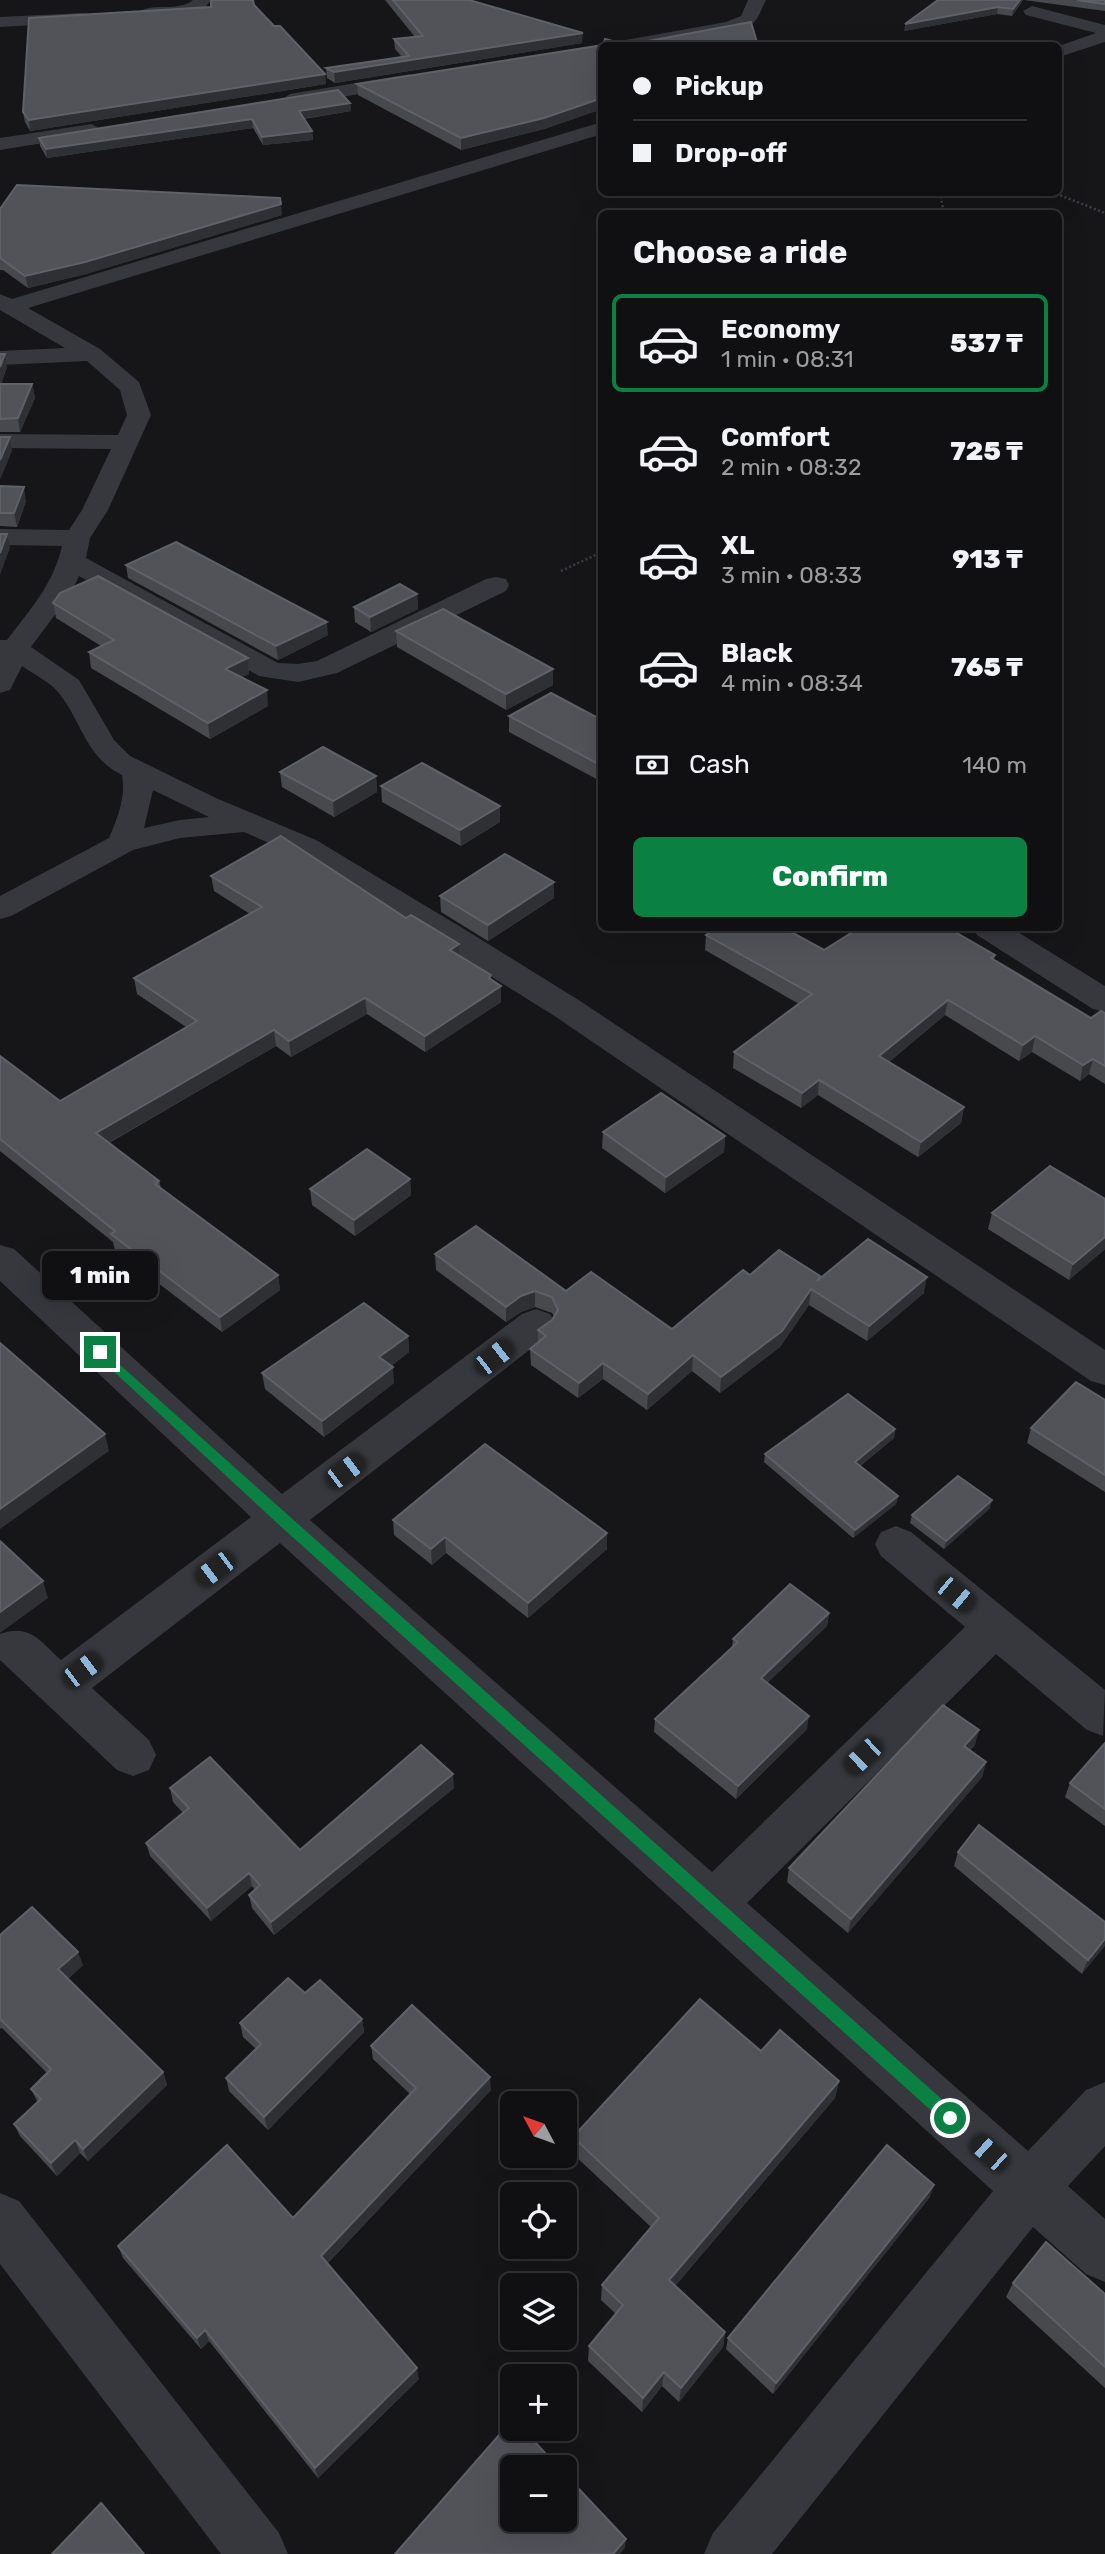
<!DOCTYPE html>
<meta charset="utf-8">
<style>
:root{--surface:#101012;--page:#19191b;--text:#f1f3f6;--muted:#9c9d9f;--line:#303032;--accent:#0b8043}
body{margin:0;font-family:Rubik,sans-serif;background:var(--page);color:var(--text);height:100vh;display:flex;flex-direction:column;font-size:26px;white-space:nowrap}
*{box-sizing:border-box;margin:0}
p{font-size:23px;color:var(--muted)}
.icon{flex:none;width:38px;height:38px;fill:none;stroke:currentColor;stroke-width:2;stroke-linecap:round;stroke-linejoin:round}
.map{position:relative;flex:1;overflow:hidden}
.details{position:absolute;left:598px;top:210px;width:464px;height:721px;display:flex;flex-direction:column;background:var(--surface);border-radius:10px;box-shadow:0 7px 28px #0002,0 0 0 2px var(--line)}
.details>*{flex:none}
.guide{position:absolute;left:598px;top:42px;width:464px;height:154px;border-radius:10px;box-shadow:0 7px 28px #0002,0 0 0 2px var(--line);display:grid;align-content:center;height:154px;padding:0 35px;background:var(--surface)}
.needle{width:46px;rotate:311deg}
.tools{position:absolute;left:500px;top:2091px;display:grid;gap:14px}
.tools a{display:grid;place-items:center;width:77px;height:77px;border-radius:10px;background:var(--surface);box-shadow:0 7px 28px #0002,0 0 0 2px var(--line);font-size:35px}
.end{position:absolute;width:32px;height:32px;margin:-16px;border:9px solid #0b8043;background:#fff;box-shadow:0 0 0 4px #fff}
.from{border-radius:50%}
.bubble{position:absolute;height:49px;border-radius:10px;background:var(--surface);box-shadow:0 7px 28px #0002,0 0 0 2px var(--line);font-size:23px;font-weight:800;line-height:49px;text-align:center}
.car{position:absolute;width:21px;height:42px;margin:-21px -10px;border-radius:9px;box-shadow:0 0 5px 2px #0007;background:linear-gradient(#222 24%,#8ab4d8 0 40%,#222 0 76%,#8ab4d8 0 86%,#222 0)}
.guide b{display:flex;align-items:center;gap:24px;height:66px;font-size:26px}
.guide b+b{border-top:2px solid var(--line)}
.guide i{width:18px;height:18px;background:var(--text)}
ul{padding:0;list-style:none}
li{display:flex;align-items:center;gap:21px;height:98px;margin:0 14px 10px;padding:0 21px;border:4px solid transparent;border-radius:10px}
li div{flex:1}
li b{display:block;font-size:26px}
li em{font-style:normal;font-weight:800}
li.current{border-color:var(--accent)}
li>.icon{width:63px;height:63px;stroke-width:1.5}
h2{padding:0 35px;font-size:32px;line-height:84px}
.pay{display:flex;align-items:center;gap:18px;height:77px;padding:0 35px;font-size:26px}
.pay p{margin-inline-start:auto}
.action{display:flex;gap:14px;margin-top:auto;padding:14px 35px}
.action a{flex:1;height:80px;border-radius:10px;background:var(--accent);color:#fff;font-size:28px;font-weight:800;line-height:80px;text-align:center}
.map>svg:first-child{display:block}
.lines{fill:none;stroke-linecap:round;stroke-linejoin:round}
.path{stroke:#3d3f44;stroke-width:2.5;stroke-dasharray:2 2.5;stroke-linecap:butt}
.street{fill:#37383d;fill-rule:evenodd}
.wall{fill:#47494d}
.shaded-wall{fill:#2f3033}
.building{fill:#525359;stroke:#5f6168;stroke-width:2}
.route{fill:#0b8043}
</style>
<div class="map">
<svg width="1105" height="2554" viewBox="0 0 1105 2554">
<rect width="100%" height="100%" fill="#161618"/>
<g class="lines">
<!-- path -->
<g class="path">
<polyline points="940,192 944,214"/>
<polyline points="1052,192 1105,213"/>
<polyline points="561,571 602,552"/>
</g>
<!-- street -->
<g class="street">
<path d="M193,0H211C207,5 204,10 198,12C184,19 147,25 136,14C150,1 177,13 193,0Z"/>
<path d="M748,0H766C762,7 759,19 752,24C725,41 644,46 611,46L620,41L726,22L741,16Z"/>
<polygon points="1032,6 1105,25 1105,42 1059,57 1059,46 1096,33 1026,15 1023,11"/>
<polygon points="82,13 88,14 91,18 88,22 0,27 0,17"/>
<polygon points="410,74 419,80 417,84 290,106 281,100 290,94"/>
<path d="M602,122V134L28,308L100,349L139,382L151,415L108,510L90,538L86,558L278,663L298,664L317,661L486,579L496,577L506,579L509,585L506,591L337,673L298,682L259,676L79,576L71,593L31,647L79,680L114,740L130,756L216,798L316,840L464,929L577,999L1105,1350V1385L1091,1381L553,1015L294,854L244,832L180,838L133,850L11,916L0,919V896L109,838C118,817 126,797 122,775C85,757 82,721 58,692C50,682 33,674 22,666L10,690L0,693V640H7C30,610 54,583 62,546L0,545V529L69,530L82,510L111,449L0,448V434L118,435L127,415L120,390L87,361L0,365V351L65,348L0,310V294L12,299ZM153,790L209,817L180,820L144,828Z"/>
<polygon points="92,124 102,130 99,134 0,150 0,138"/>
<polygon points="973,928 1011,928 1105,986 1105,1012 1093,1009 977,935"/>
<path d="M0,1245L14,1249L282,1494L522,1314L536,1309L550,1314L556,1324L550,1334L310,1520L712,1872L965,1627L881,1556L875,1544L881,1532L896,1526L911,1532L1105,1690L1103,1736L1087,1730L996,1654L747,1903L1028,2151L1086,2090L1105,2082V2146L1068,2186L1105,2219V2282L1086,2274L1033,2227L772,2554H704L713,2533L993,2191L280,1543L92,1688L149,1740L156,1755L149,1770L133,1776L117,1770L0,1660V1634C30,1623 40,1641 61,1660L251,1517L0,1281Z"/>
<polygon points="0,2193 19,2201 279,2533 288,2554 221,2554 0,2264"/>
</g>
</g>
<!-- wall -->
<g class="wall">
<polygon points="385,0 469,0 582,43 335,83 327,78 326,68 402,57 395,49 394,39 415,37"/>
<polygon points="938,0 1023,0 1012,16 997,14 904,31"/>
<polygon points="1024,0 1105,0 1105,11"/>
<polygon points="254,5 274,26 325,74 326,84 30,131 25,122 23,112"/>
<polygon points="751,22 758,46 602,46 602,109 544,129 461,150 358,95 357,84 603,45 605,39 627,45"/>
<polygon points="350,103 351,111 304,119 312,131 313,140 263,145 253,128 47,158 40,146 39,138"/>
<polygon points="0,209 282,215 86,274 28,288 3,270 0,270"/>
<polygon points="0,354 7,367 1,384 32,384 35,398 20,432 0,432"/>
<polygon points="0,486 26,501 17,527 0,526"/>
<polygon points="126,565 328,635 278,660 128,578"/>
<polygon points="417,594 418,609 371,632 355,622 354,607"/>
<polygon points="53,603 248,658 249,674 242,677 268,706 210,739 91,668 89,652 101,646 56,618"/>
<polygon points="396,631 553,685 506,710 397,647"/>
<polygon points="509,716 602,720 602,782 509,732"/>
<polygon points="280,772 376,776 377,792 334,817 282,787"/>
<polygon points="381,786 500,806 500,822 461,846 382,802"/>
<polygon points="211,876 406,918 459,944 459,956 491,975 491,979 501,986 501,1002 425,1052 367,1014 291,1057 276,1046 109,1143 159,1181 161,1188 278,1275 280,1290 222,1332 115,1250 113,1242 0,1151 0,1056 60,1101 186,1027 137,994 134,978 250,914 214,891"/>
<polygon points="440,896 554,898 488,941 441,912"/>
<polygon points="706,935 824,950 995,955 994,960 1091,1018 1105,1013 1105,1084 1089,1074 1080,1081 1032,1052 1019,1061 945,1015 889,1062 964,1107 961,1123 918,1157 818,1095 801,1108 733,1068 734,1052 799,1004 705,950"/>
<polygon points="603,1132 725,1136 724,1152 665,1193 602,1148"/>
<polygon points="410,1179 411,1195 355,1236 312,1205 310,1189"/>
<polygon points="1105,1199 1105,1249 1069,1280 988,1229 992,1213"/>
<polygon points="435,1254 566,1291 672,1329 750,1275 820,1276 820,1278 924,1293 867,1341 809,1305 780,1347 720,1393 692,1371 647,1410 603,1379 578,1398 531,1365 530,1349 538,1342 538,1330 552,1320 554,1316 552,1313 535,1307 521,1312 506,1322 436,1270"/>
<polygon points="408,1336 409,1352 391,1366 394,1383 324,1437 265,1389 262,1373"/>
<polygon points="1105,1400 1105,1492 1027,1443 1031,1428"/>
<polygon points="895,1429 894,1438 860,1466 898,1496 896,1504 853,1538 764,1462 765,1454"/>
<polygon points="990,1508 944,1549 910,1523 912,1515"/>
<polygon points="393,1520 607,1533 607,1549 528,1618 446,1553 432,1565 394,1535"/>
<polygon points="829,1613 827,1626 767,1683 807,1729 736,1799 654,1732 655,1719 732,1647 733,1639"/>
<polygon points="1105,1743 1105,1826 1065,1797 1070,1783"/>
<polygon points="975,1745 970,1750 986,1762 982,1777 848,1933 787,1882 789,1868"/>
<polygon points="170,1788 300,1850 454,1788 274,1935 252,1908 249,1895 255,1890 252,1886 211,1921 150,1856 146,1843 183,1813 173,1802"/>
<polygon points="958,1852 1105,1922 1082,1974 954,1866"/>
<polygon points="0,1935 83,1965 68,1979 163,2072 167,2085 88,2161 80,2153 57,2176 20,2136 14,2124 38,2103 31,2089 47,2073 2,2028 0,2029"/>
<polygon points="305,1993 362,2019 364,2032 268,2130 229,2091 226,2078 256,2049 243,2037 240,2023"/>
<polygon points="371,2046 491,2090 328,2263 419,2379 318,2478 209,2341 201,2349 123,2258 118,2246 293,2218 410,2094 373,2059"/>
<polygon points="761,2051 839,2081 835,2098 675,2286 725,2332 723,2347 679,2402 662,2386 642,2412 588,2361 589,2346 616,2314 601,2300 602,2285 651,2227 572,2153 573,2137"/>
<polygon points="930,2197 773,2394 726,2349 728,2338"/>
<polygon points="1013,2283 1105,2294 1105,2388 1006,2297"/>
</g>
<!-- shaded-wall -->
<g class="shaded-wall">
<polygon points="1020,0 1023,0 1012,16 1013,9"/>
<polygon points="998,7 997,14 904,31 905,24"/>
<polygon points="583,33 582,43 335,83 334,72"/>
<polygon points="325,74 326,84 30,131 29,120"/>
<polygon points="602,98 602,109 544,129 461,150 461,138"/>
<polygon points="350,103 351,111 300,119 299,111"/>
<polygon points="252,119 253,128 47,158 46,149"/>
<polygon points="312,131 313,140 263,145 262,137"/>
<polygon points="281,204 282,215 86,274 28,288 25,276"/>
<polygon points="5,354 7,367 0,387 0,367"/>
<polygon points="32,384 35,398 20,432 18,418"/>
<polygon points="10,437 12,451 0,480 0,460"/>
<polygon points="24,487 26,501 17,527 14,513"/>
<polygon points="7,534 10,548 0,575 0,553"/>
<polygon points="417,594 418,609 371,632 370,617"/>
<polygon points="327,622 328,635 278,660 276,646"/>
<polygon points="248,658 249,674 227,684 225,669"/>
<polygon points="553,669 553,685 506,710 506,694"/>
<polygon points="267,690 268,706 210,739 208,723"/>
<polygon points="376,776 377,792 334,817 333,801"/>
<polygon points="500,806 500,822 461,846 460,830"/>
<polygon points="554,882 554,898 488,941 488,925"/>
<polygon points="459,944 459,960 450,950"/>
<polygon points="491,975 491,991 501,986 501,1002 425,1052 425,1036"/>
<polygon points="365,998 367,1014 291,1057 289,1041"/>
<polygon points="948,1000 945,1015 877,1072 879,1056"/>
<polygon points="274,1030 276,1046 99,1148 96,1133"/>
<polygon points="1035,1036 1032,1052 1019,1061 1023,1045"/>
<polygon points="1093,1059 1089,1074 1080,1081 1083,1065"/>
<polygon points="819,1080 818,1095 801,1108 802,1093"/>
<polygon points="964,1107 961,1123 918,1157 921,1142"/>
<polygon points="725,1136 724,1152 665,1193 666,1177"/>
<polygon points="410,1179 411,1195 355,1236 354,1220"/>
<polygon points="1105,1237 1105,1249 1069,1280 1073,1264"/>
<polygon points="278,1275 280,1290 222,1332 220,1317"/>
<polygon points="927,1277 924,1293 867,1341 869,1326"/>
<polygon points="811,1289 809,1305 780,1347 720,1393 721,1377"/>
<polygon points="535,1291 535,1307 521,1312 506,1322 506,1307 521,1296"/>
<polygon points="408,1336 409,1352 381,1373 379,1357"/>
<polygon points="693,1355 692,1371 647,1410 648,1394"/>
<polygon points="603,1363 603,1379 578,1398 579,1383"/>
<polygon points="393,1367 394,1383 324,1437 322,1421"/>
<polygon points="895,1429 894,1438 854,1470 855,1462"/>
<polygon points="105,1434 109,1451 0,1529 0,1509"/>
<polygon points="898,1496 896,1504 853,1538 855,1530"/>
<polygon points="992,1500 990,1508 944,1549 946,1541"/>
<polygon points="607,1533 607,1549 528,1618 528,1603"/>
<polygon points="445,1537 446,1553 432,1565 431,1549"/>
<polygon points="43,1581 48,1598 0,1633 0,1612"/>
<polygon points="829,1613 827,1626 759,1691 761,1678"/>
<polygon points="809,1716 807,1729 736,1799 738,1786"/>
<polygon points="979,1730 975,1745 960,1761 964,1746"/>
<polygon points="986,1762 982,1777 848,1933 851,1919"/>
<polygon points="453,1774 454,1788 274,1935 271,1922"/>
<polygon points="249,1873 252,1886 211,1921 207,1908"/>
<polygon points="1105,1939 1105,1946 1082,1974 1088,1960"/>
<polygon points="78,1952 83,1965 64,1983 58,1969"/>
<polygon points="362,2019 364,2032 268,2130 264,2117"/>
<polygon points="163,2072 167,2085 88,2161 83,2149"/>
<polygon points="490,2077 491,2090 324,2267 321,2256"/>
<polygon points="839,2081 835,2098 667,2295 669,2280"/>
<polygon points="75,2140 80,2153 57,2176 51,2163"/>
<polygon points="934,2185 930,2197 773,2394 776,2383"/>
<polygon points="205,2330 209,2341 201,2349 197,2338"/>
<polygon points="725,2332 723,2347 679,2402 681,2388"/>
<polygon points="417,2368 419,2379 318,2478 315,2468"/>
<polygon points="664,2372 662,2386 642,2412 643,2398"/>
<polygon points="626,2539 625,2548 620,2554 613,2554"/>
</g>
<!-- building -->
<g class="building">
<polygon points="211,0 253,0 254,5 274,26 280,26 325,74 29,120 23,112 29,18 211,7"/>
<polygon points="393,0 469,0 583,33 334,72 326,68 409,56 394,39 423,36"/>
<polygon points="938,0 1020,0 1013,9 998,7 905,24"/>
<polygon points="1077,0 1105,0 1105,4"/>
<polygon points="751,22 758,46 602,46 602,98 544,118 461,138 357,84 603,45 605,39 627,45"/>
<polygon points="338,90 350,103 299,111 312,131 262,137 252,119 46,149 39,138"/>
<polygon points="17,185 280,198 281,204 85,262 25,276 0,258 0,209"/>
<polygon points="0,354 5,354 0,367"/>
<polygon points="0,384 32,384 18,418 0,419"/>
<polygon points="0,437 10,437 0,460"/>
<polygon points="0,486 24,487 14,513 0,513"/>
<polygon points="0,534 7,534 0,553"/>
<polygon points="176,542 327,622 276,646 126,565"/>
<polygon points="98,576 248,658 225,669 267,690 208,723 89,652 114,640 53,603 60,593"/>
<polygon points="400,584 417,594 370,617 354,607"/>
<polygon points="443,609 553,669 506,694 396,631"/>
<polygon points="551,693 602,720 602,766 509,716"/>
<polygon points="323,747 376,776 333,801 280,772"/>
<polygon points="422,763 500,806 460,830 381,786"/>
<polygon points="281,836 406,918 411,915 459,944 450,950 491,975 489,978 501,986 425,1036 365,998 289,1041 274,1030 96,1133 159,1181 155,1184 278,1275 220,1317 111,1234 115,1231 0,1139 0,1056 60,1101 197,1021 134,978 262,907 211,876"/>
<polygon points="505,854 554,882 488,925 440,896"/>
<polygon points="717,928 784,928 824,950 859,928 948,928 995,955 991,958 1091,1018 1101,1011 1105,1013 1105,1066 1093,1059 1083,1065 1035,1036 1023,1045 948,1000 879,1056 964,1107 921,1142 819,1080 802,1093 734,1052 812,994 706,935"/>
<polygon points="661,1093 725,1136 666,1177 603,1132"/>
<polygon points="367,1149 410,1179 354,1220 310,1189"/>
<polygon points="1050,1166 1105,1199 1105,1237 1073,1264 992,1213"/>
<polygon points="476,1226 566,1291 591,1272 672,1329 743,1270 750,1275 779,1250 820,1276 817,1281 868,1239 927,1277 869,1326 811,1289 782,1331 721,1377 693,1355 648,1394 603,1363 579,1383 530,1349 546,1336 538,1330 552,1320 558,1310 552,1297 535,1291 521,1296 506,1307 435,1254"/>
<polygon points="364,1303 408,1336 379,1357 393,1367 322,1421 262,1373"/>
<polygon points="0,1343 105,1434 0,1509"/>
<polygon points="1076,1382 1105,1400 1105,1475 1031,1428"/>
<polygon points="848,1394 895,1429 855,1462 898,1496 855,1530 765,1454"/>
<polygon points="485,1444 607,1533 528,1603 445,1537 431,1549 393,1520"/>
<polygon points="958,1476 992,1500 946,1541 912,1515"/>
<polygon points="0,1541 43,1581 0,1612"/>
<polygon points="790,1584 829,1613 761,1678 809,1716 738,1786 655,1719 738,1642 733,1639"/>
<polygon points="943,1705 979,1730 964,1746 986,1762 851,1919 789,1868"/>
<polygon points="1105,1743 1105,1809 1070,1783"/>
<polygon points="421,1745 453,1774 271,1922 249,1895 260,1885 249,1873 207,1908 146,1843 189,1808 170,1788 210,1757 300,1850"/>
<polygon points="979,1825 1105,1922 1105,1939 1088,1960 958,1852"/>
<polygon points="32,1907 78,1952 58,1969 163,2072 83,2149 75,2140 51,2163 14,2124 41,2099 31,2089 51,2069 0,2019 0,1935"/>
<polygon points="288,1978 305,1993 320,1980 362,2019 264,2117 226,2078 261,2044 240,2023"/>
<polygon points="700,1999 761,2051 780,2030 839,2081 669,2280 725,2332 681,2388 664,2372 643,2398 589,2346 623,2305 602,2285 659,2218 573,2137"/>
<polygon points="412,2005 490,2077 321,2256 417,2368 315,2468 205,2330 197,2338 118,2246 227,2145 293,2218 416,2088 371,2046"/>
<polygon points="887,2145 934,2185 776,2383 728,2338"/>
<polygon points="1046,2242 1105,2294 1105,2367 1013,2283"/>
<polygon points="513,2419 513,2429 523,2429 559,2468 513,2468 513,2520 565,2520 565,2474 626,2539 613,2554 395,2554"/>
<polygon points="101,2503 144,2554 52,2554"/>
</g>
<!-- route -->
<polygon class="route" points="100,1347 956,2112 958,2118 956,2123 950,2125 945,2123 277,1523 96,1355 95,1352"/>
</svg>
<div class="tools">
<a><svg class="needle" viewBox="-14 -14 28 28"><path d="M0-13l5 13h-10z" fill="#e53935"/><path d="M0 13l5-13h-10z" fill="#9c9d9f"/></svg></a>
<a><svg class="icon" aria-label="locate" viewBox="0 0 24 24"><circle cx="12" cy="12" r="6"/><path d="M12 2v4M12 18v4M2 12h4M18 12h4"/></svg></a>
<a><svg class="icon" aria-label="layers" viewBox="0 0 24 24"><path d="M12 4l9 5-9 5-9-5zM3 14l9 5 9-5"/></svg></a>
<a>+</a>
<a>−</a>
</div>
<i class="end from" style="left:950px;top:2118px"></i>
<i class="end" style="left:100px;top:1352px"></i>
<div class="bubble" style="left:42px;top:1251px;width:116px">1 min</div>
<i class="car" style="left:494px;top:1357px;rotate:52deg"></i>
<i class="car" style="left:345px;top:1471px;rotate:53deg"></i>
<i class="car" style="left:215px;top:1569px;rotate:233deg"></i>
<i class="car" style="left:955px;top:1594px;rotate:130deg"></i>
<i class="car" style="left:82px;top:1670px;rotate:53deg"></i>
<i class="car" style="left:863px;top:1756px;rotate:226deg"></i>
<i class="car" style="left:989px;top:2153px;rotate:312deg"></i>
<div class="guide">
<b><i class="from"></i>Pickup</b>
<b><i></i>Drop-off</b>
</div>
<section class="details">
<h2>Choose a ride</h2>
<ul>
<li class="current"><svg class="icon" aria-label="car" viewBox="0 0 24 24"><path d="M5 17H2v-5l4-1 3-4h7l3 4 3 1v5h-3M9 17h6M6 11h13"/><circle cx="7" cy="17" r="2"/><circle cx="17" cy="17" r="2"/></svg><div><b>Economy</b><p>1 min · 08:31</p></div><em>537 ₸</em></li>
<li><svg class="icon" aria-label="car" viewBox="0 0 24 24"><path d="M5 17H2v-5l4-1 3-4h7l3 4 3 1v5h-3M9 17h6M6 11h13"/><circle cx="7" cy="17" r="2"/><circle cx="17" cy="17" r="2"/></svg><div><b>Comfort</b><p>2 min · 08:32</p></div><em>725 ₸</em></li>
<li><svg class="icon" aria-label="car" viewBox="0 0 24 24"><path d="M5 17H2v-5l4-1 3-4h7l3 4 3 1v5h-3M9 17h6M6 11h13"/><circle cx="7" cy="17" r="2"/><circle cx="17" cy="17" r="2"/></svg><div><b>XL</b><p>3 min · 08:33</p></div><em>913 ₸</em></li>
<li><svg class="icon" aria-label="car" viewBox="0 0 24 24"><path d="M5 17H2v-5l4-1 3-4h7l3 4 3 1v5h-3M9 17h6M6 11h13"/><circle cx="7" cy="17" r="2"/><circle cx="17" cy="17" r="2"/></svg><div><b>Black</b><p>4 min · 08:34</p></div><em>765 ₸</em></li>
</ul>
<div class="pay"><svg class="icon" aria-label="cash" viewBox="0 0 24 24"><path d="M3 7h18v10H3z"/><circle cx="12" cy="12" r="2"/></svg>Cash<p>140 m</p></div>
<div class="action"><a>Confirm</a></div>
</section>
</div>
